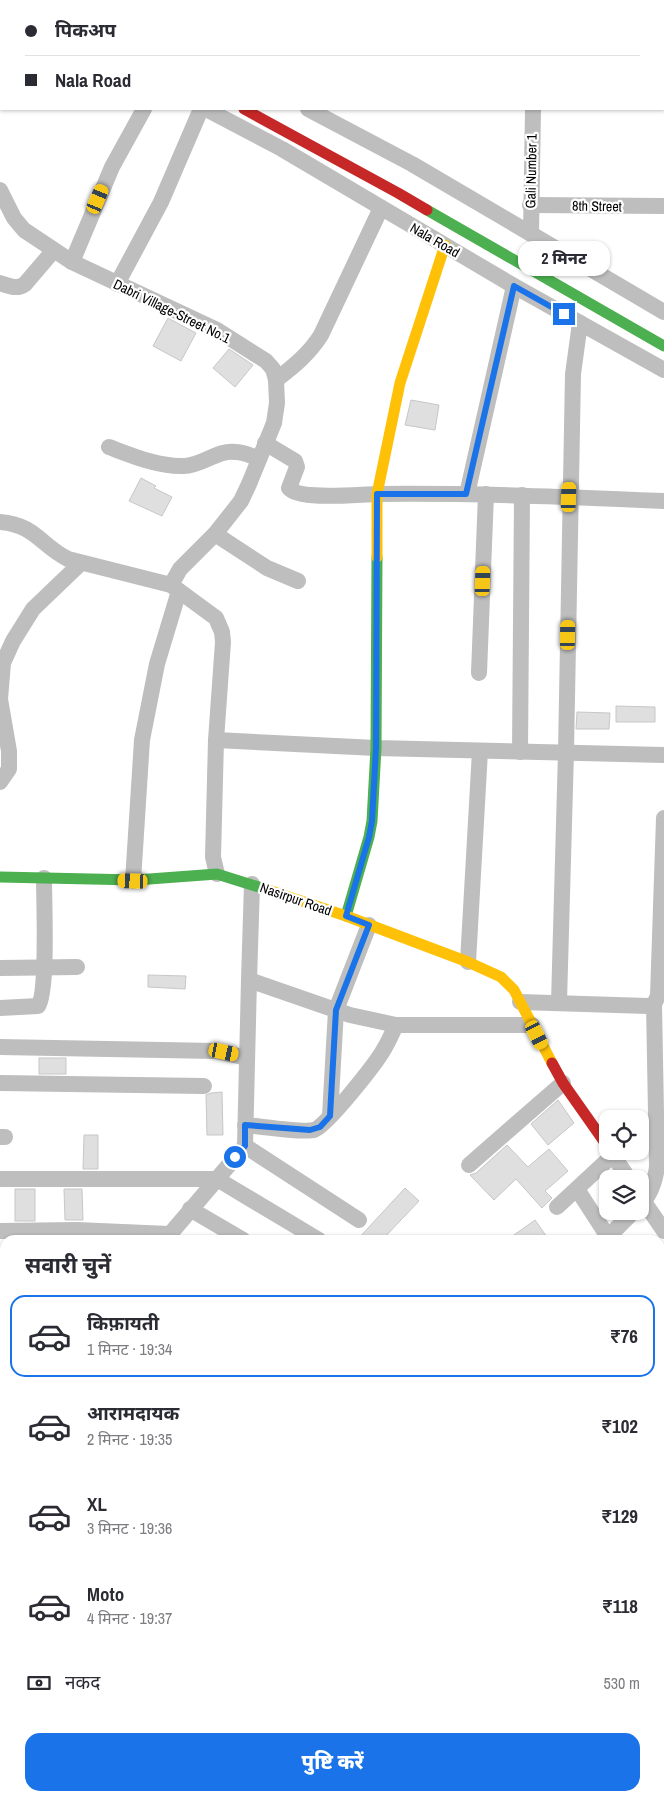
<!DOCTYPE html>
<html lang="hi">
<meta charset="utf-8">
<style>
:root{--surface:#fff;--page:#f7f7f7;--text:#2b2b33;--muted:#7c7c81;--line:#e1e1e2;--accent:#1a73e8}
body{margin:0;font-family:"Archivo Narrow","Noto Sans Devanagari",sans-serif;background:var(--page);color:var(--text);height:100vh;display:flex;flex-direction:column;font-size:19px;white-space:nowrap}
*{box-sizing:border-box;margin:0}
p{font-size:16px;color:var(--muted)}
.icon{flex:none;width:28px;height:28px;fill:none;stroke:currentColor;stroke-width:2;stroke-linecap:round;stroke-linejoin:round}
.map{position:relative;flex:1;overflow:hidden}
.sheet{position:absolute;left:0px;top:1235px;width:665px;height:566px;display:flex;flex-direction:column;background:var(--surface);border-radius:15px 15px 0 0;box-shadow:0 1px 4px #0004}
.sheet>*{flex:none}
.hud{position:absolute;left:0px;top:0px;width:665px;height:110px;box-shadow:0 1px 4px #0004;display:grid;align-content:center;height:110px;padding:0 25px;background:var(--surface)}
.fabs{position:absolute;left:599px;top:1110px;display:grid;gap:10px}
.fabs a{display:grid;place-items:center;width:50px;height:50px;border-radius:10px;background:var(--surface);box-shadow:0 1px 4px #0004;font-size:25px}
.end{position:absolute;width:22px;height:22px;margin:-11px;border:6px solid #1a73e8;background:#fff;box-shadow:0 0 0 2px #fff}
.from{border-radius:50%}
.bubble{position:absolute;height:35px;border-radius:15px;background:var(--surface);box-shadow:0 1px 4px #0004;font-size:16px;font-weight:800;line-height:35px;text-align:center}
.car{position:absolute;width:15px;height:30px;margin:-15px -8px;border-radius:6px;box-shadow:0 0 4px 1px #0007;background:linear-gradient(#f5c518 24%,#345 0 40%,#f5c518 0 76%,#345 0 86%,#f5c518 0)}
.hud b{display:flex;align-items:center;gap:18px;height:48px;font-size:19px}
.hud b+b{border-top:1px solid var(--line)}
.hud i{width:12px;height:12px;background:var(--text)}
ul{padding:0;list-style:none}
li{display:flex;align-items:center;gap:15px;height:82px;margin:0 10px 8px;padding:0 15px;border:2px solid transparent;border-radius:15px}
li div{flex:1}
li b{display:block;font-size:19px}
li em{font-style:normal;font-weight:800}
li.selected{border-color:var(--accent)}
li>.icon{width:45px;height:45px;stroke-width:1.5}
h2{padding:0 25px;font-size:22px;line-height:60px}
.pay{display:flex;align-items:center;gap:12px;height:55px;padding:0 25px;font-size:19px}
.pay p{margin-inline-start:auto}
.action{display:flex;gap:10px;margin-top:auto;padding:10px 25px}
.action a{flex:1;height:58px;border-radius:15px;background:var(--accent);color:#fff;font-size:20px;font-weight:800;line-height:58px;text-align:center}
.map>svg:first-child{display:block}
.building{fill:#dfdfdf;stroke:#c7c7c7}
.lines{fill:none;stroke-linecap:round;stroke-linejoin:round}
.street{stroke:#bebebe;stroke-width:16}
.fast{stroke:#4caf50;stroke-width:11}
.slow{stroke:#ffc107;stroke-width:11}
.jam{stroke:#c62828;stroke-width:11}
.route{stroke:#1a73e8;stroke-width:6}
.labels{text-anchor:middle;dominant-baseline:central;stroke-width:4.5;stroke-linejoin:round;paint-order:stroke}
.street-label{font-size:14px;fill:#000;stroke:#fff}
</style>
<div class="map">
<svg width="664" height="1801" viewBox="0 0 664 1801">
<rect width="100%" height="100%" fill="#fff"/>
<!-- building -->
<g class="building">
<polygon points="168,318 196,333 181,361 153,346"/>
<polygon points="229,349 253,365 235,387 213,368"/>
<polygon points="411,400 439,405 435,430 405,425"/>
<polygon points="141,478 156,486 154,488 172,497 162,516 129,501"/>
<polygon points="616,706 655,707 655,722 616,722"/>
<polygon points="577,712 610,713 609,729 576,729"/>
<polygon points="148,975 186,976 185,989 148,987"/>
<rect x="39" y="1058" width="27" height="16"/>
<polygon points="222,1092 223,1135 207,1135 206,1095 211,1093"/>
<polygon points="558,1100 574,1123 548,1145 531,1124"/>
<polygon points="84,1135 98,1135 98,1169 83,1169"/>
<polygon points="507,1145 528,1167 549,1149 568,1171 545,1191 552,1198 542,1208 516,1179 494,1200 470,1175 476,1173"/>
<polygon points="405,1188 419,1201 382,1240 357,1240"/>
<rect x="15" y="1189" width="20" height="32"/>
<polygon points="64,1189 82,1189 83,1220 65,1220"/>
<polygon points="535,1220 549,1240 507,1240"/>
</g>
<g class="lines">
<!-- street -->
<g class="street">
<polyline points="90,0 92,1"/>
<polyline points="228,1 228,0"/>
<polyline points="534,1 534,0"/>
<polyline points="0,23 1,23"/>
<polyline points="206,109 282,149 514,286 664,370"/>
<polyline points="308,109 412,164 664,312"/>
<polyline points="0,190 14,218 24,230 72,262 217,330 266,361 273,369 276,380 277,403 274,423 249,484 241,501 215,534 180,569 171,585"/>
<polyline points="530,205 664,206"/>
<polyline points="531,234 533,109"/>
<polyline points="72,262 112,167 144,109"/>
<path d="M0,283C9,286 17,290 25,284L54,250"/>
<polyline points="117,284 161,202 201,109"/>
<path d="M276,380C294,366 309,354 321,335L381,208"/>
<path d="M265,443L295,461L297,467L289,488C300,501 360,494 378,494C474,493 569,497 664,501"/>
<path d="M109,447C133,456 159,467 184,466C202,466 218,449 236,452C243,452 251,456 258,458"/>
<polyline points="467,494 514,286"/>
<path d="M0,522C36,525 40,545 68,559L171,585L216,618L222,632L223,642L216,740L213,857L217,874"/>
<polyline points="215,534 267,568 298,581"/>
<polyline points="479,673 486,494"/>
<polyline points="216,740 376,748 664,755"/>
<polyline points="520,752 522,495"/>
<polyline points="0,782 9,769 9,751 0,699 3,663 13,641 33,609 81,563"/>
<polyline points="133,881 142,740 157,664 179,591"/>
<polyline points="468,962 480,751"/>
<polyline points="0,968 77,967"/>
<polyline points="249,980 252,884"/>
<polyline points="520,1002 648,1006 654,1004 658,996 664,818"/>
<polyline points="559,1002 566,752 573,374 580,323"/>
<path d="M0,1008L38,1006C48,993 44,901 44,878"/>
<polyline points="0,1047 216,1051 247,1058"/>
<polyline points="0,1083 204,1086"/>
<polyline points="330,1116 336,1010 369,925"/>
<path d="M245,1125C259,1126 303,1133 314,1130C326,1127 377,1062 384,1049C389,1041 392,1033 396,1025"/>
<polyline points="0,1137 5,1137"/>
<polyline points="245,1146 249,980 350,1015 396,1025 532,1025"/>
<polyline points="610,1151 629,1179"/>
<polyline points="469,1165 563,1083"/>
<polyline points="0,1179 217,1179 165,1240"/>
<polyline points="577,1189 610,1240"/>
<polyline points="640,1196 664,1231"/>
<path d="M640,1205C651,1195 655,1181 657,1167L654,1004"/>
<polyline points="557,1207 613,1155"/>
<polyline points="190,1209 243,1240"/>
<polyline points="0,1231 76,1230 169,1234"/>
<polyline points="608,1237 634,1211"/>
<polyline points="319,1240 217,1179 245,1146 359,1220"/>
<polyline points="0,1301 5,1301"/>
<polyline points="0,1366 5,1366"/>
<polyline points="660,1422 664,1420"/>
<polyline points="0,1437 5,1429"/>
<polyline points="660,1467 664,1471"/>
<polyline points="0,1513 5,1506"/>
<polyline points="660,1518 664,1514"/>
<polyline points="0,1538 5,1541"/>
<polyline points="0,1584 5,1577"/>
<polyline points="660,1615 664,1611"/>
<polyline points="660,1673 664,1668"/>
<polyline points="0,1707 5,1700"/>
<polyline points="660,1761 664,1757"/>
<polyline points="480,1796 486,1801"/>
<polyline points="89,1801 93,1796"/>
<polyline points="189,1801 192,1796"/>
<polyline points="301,1801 302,1796"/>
<polyline points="405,1801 406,1796"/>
<polyline points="625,1801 629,1796"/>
</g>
<!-- fast -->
<g class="fast">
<polyline points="0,5 1,5"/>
<polyline points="427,210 664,346"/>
<polyline points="0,877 136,880 217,874 265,889"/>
<polyline points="346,916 369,837 372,821 376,748 377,557"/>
</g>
<!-- slow -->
<g class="slow">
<polyline points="377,557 377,494 400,383 445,245"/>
<polyline points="265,889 346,916 468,962 501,977 514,990 552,1063"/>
</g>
<!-- jam -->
<g class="jam">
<polyline points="244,109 398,193 427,210"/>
<polyline points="552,1063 563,1083 608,1147"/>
</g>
</g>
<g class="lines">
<!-- route -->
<polyline class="route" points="235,1157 245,1146 245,1125 310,1130 320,1127 330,1116 336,1010 369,925 346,916 369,837 372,821 376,748 377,494 466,494 514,286 564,314"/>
</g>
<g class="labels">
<!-- street labels -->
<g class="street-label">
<text transform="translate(531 171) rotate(-89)">Gali Number 1</text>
<text transform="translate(597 206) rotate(1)">8th Street</text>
<text transform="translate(435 240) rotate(30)">Nala Road</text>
<text transform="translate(172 311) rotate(26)">Dabri Village-Street No.1</text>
<text transform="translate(296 899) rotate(19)">Nasirpur Road</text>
</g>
</g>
</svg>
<div class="fabs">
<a><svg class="icon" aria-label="locate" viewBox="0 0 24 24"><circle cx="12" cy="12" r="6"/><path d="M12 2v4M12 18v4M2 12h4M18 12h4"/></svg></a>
<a><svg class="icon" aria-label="layers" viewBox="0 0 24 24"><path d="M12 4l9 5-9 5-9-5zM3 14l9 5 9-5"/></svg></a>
</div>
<i class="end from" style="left:235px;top:1157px"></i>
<i class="end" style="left:564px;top:314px"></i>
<div class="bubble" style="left:518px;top:241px;width:92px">2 मिनट</div>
<i class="car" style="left:98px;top:199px;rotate:23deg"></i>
<i class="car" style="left:569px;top:497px;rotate:2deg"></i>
<i class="car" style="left:483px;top:581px;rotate:2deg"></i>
<i class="car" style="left:568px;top:635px;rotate:1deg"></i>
<i class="car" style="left:133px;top:881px;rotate:272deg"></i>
<i class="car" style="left:537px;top:1035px;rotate:153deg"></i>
<i class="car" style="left:224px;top:1052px;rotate:102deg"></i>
<div class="hud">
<b><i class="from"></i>पिकअप</b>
<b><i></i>Nala Road</b>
</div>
<section class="sheet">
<h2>सवारी चुनें</h2>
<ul>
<li class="selected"><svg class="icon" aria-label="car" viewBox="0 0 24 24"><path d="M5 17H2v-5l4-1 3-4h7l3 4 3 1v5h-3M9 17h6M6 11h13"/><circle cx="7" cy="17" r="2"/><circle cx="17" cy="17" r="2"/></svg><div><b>किफ़ायती</b><p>1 मिनट · 19:34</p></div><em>₹76</em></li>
<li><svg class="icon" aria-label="car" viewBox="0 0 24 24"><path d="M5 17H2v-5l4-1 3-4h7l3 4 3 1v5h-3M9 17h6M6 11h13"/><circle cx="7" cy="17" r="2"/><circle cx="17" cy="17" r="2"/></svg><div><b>आरामदायक</b><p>2 मिनट · 19:35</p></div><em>₹102</em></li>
<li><svg class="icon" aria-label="car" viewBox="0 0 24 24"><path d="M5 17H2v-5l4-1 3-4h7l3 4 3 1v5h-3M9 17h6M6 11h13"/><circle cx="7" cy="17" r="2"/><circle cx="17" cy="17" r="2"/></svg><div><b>XL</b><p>3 मिनट · 19:36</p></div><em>₹129</em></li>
<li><svg class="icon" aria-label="car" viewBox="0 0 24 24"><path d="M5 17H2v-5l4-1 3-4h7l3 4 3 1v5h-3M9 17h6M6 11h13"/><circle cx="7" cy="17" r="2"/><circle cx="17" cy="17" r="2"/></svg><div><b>Moto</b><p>4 मिनट · 19:37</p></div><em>₹118</em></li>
</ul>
<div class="pay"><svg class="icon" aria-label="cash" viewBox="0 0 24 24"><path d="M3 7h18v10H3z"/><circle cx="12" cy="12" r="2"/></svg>नकद<p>530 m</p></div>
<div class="action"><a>पुष्टि करें</a></div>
</section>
</div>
